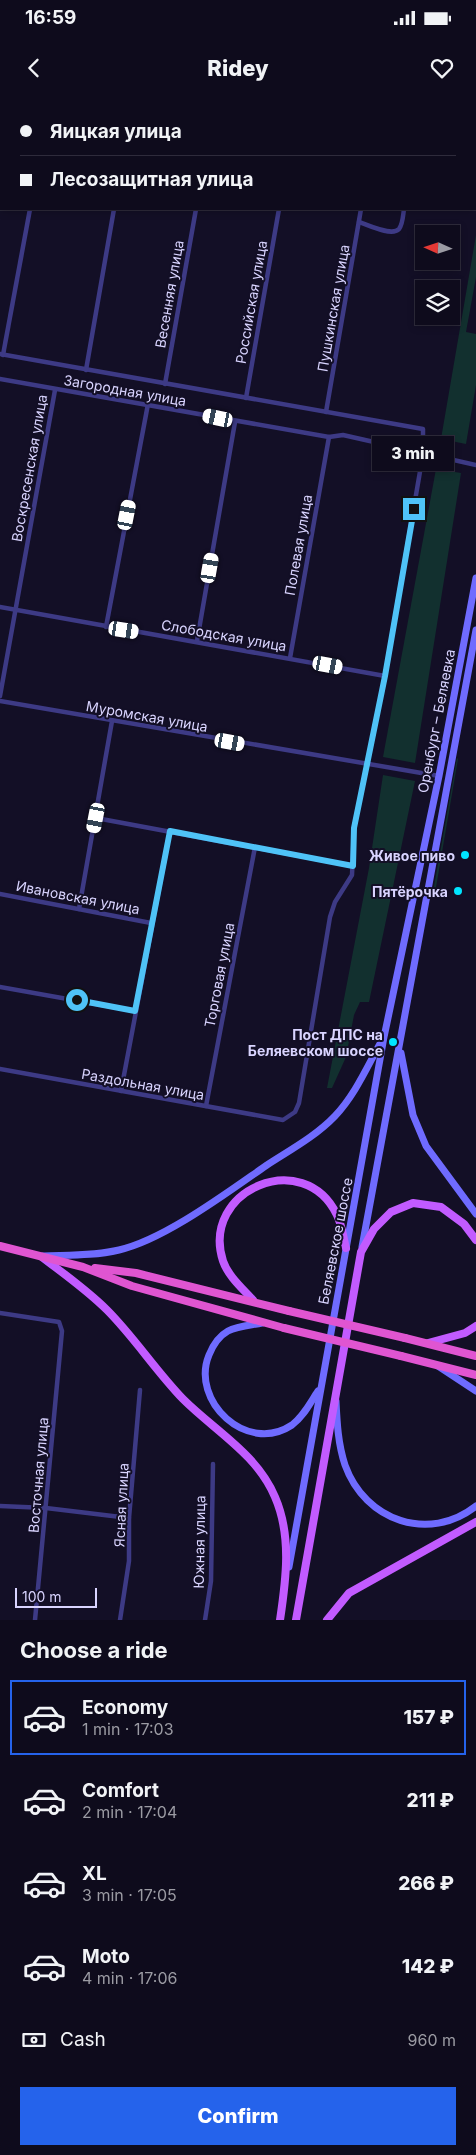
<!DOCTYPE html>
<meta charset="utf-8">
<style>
:root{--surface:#0e0b1c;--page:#171425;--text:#f1f3f6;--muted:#9b9ba3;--line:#2e2b3b;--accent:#2563eb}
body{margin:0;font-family:Inter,sans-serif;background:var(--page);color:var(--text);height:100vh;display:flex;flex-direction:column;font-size:19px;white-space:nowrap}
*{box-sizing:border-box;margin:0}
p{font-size:16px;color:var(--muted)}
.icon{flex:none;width:28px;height:28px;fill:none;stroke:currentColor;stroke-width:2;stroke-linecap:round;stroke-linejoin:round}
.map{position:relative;height:1520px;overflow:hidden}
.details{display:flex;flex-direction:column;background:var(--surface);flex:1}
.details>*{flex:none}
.banner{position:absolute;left:0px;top:0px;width:476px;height:110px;box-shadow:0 2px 8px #0003,0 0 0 1px var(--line);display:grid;align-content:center;height:110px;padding:0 20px;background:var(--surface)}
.needle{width:32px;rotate:273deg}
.tools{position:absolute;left:415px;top:125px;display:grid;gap:10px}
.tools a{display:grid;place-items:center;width:45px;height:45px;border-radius:0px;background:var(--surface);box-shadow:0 2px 8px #0003,0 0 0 1px var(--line);font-size:25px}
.scale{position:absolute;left:15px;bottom:12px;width:82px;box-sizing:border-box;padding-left:5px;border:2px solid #d9d4ff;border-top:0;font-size:14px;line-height:18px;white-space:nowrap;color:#d9d4ff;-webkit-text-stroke:4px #130f26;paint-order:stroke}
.end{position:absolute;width:22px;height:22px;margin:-11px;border:6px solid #4fc3f7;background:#111;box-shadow:0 0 0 2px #111}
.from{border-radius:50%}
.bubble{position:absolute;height:35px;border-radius:0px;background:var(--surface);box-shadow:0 2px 8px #0003,0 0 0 1px var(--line);font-size:16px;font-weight:800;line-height:35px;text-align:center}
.car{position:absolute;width:15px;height:30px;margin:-15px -8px;border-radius:6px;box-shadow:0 0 4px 1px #0007;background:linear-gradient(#fff 24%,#345 0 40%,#fff 0 76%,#345 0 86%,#fff 0)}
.banner b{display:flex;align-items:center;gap:18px;height:48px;font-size:19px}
.banner b+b{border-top:1px solid var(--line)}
.banner i{width:12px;height:12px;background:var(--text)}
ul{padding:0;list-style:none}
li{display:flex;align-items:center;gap:15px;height:75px;margin:0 10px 8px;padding:0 10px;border:2px solid transparent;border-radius:0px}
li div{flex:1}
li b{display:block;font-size:19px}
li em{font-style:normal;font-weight:800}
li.active{border-color:var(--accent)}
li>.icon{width:45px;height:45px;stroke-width:1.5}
h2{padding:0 20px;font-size:22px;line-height:60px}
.pay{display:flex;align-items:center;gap:12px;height:55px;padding:0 20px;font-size:19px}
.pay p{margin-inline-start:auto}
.primary-button{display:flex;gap:10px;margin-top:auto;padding:10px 20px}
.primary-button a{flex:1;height:58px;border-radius:0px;background:var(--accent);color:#fff;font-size:20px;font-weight:800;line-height:58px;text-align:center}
.status{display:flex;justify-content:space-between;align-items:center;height:35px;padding:0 25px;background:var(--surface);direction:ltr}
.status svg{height:14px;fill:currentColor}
header{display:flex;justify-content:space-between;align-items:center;height:65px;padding:0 20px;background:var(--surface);font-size:22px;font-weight:800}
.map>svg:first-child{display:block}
.green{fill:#12302f}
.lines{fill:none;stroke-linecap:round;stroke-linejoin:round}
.minor{stroke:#3d3a85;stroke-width:4.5}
.secondary{stroke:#6f6bff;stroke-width:7}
.primary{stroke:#c25bff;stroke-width:8}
.trunk{stroke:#e055d1;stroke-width:8}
.trunk-bridge{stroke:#e055d1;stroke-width:8}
.route{stroke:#4fc3f7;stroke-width:6}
.poi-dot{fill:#00e5ff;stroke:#130f26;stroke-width:2}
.labels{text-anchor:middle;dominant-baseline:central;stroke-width:4;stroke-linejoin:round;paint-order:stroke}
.street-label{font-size:14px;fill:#d9d4ff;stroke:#130f26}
.poi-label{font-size:14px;font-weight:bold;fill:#d9d4ff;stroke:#130f26;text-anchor:end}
</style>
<div class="status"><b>16:59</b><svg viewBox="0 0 49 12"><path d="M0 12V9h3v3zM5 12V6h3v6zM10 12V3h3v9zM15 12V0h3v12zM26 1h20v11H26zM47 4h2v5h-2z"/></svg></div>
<header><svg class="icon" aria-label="back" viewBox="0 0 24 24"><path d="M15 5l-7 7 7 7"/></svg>Ridey<svg class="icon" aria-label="heart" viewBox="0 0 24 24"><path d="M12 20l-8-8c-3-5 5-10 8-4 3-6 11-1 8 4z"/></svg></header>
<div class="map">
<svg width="476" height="1520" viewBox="0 0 476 1520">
<rect width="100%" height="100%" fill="#130f26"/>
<!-- green -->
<g class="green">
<polygon points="476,135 476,177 466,232 476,234 476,285 466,344 441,339"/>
<polygon points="436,369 461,373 415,663 383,657"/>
<polygon points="457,658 458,659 435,793 433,792"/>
<polygon points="383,675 415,681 369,902 360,902 354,915 346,957 332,988 327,988 369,768"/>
</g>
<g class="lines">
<!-- minor -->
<g class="minor">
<polyline points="50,1 50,0"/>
<polyline points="133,1 133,0"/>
<polyline points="215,1 215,0"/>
<polyline points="298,1 298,0"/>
<polyline points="381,1 381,0"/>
<polyline points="423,1 423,0"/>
<polyline points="475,44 476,38"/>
<polyline points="475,98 476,98"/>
<path d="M359,122C368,125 392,137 399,129C403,124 403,115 404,109"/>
<polyline points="0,254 423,329 423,354 385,576 354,728 352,775 335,802 330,817 299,1003 295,1012 283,1020 0,969"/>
<polyline points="3,255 30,109"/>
<polyline points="86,270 114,109"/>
<polyline points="0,279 329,337 343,335 476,365"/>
<polyline points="165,284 196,109"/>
<polyline points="246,298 279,109"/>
<polyline points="326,312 361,109"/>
<polyline points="0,507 385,576"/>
<polyline points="106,527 148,304"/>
<polyline points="197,541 235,322"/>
<polyline points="290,558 329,337"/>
<polyline points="0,596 55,290"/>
<polyline points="0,601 439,676"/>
<polyline points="96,718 353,766"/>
<polyline points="0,794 151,823"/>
<polyline points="79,809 112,621"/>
<polyline points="0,887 135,911"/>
<polyline points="121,991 170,731"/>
<polyline points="206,1006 255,747"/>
<polyline points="0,1213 59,1222 62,1231 35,1520"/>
<polyline points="0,1406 46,1408 129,1418"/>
<polyline points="120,1520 129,1461 129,1418 140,1290"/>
<polyline points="205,1520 211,1481 213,1364"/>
</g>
<!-- secondary -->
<g class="secondary">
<polyline points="401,953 413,1015 426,1046 476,1114"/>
<polyline points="362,1147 476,530"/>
<path d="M43,1156C68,1155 94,1156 119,1150C164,1140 228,1092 267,1065C290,1050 316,1036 335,1016C355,995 367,967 381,942"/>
<path d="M262,1223C252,1225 237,1226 228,1231C219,1236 213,1245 209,1255C190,1301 247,1355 292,1325C304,1316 310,1303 318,1291"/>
<polyline points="438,1266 476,1291"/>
<path d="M336,1301C337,1322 338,1344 345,1365C365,1421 429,1443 476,1406"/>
<polyline points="289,1467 384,937 439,676 476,478"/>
</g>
<!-- primary -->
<g class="primary">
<path d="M42,1157C64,1174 87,1190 107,1210C134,1237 156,1271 183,1299C215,1331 257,1354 275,1397C292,1436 286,1480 280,1520"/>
<path d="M253,1200C243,1189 228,1176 223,1161C200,1090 304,1046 337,1115C342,1125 343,1137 346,1148"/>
<polyline points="428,1243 465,1233 476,1226"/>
<polyline points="296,1520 361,1152 374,1129 391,1112 413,1103 441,1107 464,1124 476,1140"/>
<polyline points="327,1520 349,1493 476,1422"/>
</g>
<!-- trunk -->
<g class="trunk">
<polyline points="0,1146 83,1167 132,1186 284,1228"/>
<polyline points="95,1168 136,1173 289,1211"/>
<polyline points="405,1238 476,1256"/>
<polyline points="401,1256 476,1275"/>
</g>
<!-- trunk-bridge -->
<g class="trunk-bridge">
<polyline points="289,1211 405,1238"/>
<polyline points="284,1228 401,1256"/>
</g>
</g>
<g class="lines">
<!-- route -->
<polyline class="route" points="77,900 135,911 170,731 353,766 354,728 385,576 414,409"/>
</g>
<!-- markers -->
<g class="poi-dot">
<circle cx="465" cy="755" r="5"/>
<circle cx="458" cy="791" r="5"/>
<circle cx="393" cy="942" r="5"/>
</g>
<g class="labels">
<!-- street labels -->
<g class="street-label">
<text transform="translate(169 194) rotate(-80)">Весенняя улица</text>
<text transform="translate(251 202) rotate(-80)">Российская улица</text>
<text transform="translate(333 208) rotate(-80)">Пушкинская улица</text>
<text transform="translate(125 290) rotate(10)">Загородная улица</text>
<text transform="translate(29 368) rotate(-80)">Воскресенская улица</text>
<text transform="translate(298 445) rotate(-80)">Полевая улица</text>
<text transform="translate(224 535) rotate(10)">Слободская улица</text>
<text transform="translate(147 616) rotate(10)">Муромская улица</text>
<text transform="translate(436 621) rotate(-79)">Оренбург – Беляевка</text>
<text transform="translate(78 797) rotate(11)">Ивановская улица</text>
<text transform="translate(219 875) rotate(-79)">Торговая улица</text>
<text transform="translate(143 984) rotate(10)">Раздольная улица</text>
<text transform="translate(335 1141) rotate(-79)">Беляевское шоссе</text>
<text transform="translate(38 1375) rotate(-85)">Восточная улица</text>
<text transform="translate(121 1405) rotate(-87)">Ясная улица</text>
<text transform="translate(199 1442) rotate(-89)">Южная улица</text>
</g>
<!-- poi labels -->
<g class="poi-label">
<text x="455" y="755">Живое пиво</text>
<text x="448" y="791">Пятёрочка</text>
<text x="383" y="934">Пост ДПС на<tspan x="383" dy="16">Беляевском шоссе</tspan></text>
</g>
</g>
</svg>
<div class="tools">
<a><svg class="needle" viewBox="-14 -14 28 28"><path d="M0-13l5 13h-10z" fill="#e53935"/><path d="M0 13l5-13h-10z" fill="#9b9ba3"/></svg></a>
<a><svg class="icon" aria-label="layers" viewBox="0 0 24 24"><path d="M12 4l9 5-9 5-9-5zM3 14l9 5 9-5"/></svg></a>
</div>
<div class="scale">100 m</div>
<i class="end from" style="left:77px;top:900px"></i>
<i class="end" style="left:414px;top:409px"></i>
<div class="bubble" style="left:372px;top:336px;width:82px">3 min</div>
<i class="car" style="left:218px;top:318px;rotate:282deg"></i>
<i class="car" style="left:127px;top:415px;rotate:11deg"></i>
<i class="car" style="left:210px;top:468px;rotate:10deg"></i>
<i class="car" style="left:124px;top:530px;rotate:99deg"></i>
<i class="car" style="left:328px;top:565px;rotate:101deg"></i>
<i class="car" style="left:230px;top:642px;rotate:100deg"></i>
<i class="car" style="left:96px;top:718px;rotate:191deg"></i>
<div class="banner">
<b><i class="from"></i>Яицкая улица</b>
<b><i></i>Лесозащитная улица</b>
</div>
</div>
<section class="details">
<h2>Choose a ride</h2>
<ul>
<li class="active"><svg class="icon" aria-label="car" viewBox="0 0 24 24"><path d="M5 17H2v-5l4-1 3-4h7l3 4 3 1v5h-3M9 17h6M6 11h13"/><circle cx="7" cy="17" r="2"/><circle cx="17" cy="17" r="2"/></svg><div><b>Economy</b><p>1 min · 17:03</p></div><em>157 ₽</em></li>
<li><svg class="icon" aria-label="car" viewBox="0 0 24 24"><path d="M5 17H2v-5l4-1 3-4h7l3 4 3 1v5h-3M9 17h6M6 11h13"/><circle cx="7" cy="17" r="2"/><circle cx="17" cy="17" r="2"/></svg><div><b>Comfort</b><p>2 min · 17:04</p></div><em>211 ₽</em></li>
<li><svg class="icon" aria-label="car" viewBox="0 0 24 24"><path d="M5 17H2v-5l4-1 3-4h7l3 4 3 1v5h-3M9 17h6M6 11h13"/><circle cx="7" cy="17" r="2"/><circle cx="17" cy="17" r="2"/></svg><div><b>XL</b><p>3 min · 17:05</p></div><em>266 ₽</em></li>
<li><svg class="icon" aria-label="car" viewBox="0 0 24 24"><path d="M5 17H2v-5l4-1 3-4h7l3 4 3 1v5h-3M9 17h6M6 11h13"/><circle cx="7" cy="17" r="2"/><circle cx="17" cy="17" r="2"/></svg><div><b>Moto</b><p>4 min · 17:06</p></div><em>142 ₽</em></li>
</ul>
<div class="pay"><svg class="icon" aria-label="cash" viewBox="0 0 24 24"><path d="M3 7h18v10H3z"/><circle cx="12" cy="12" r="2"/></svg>Cash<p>960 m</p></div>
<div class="primary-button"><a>Confirm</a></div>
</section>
